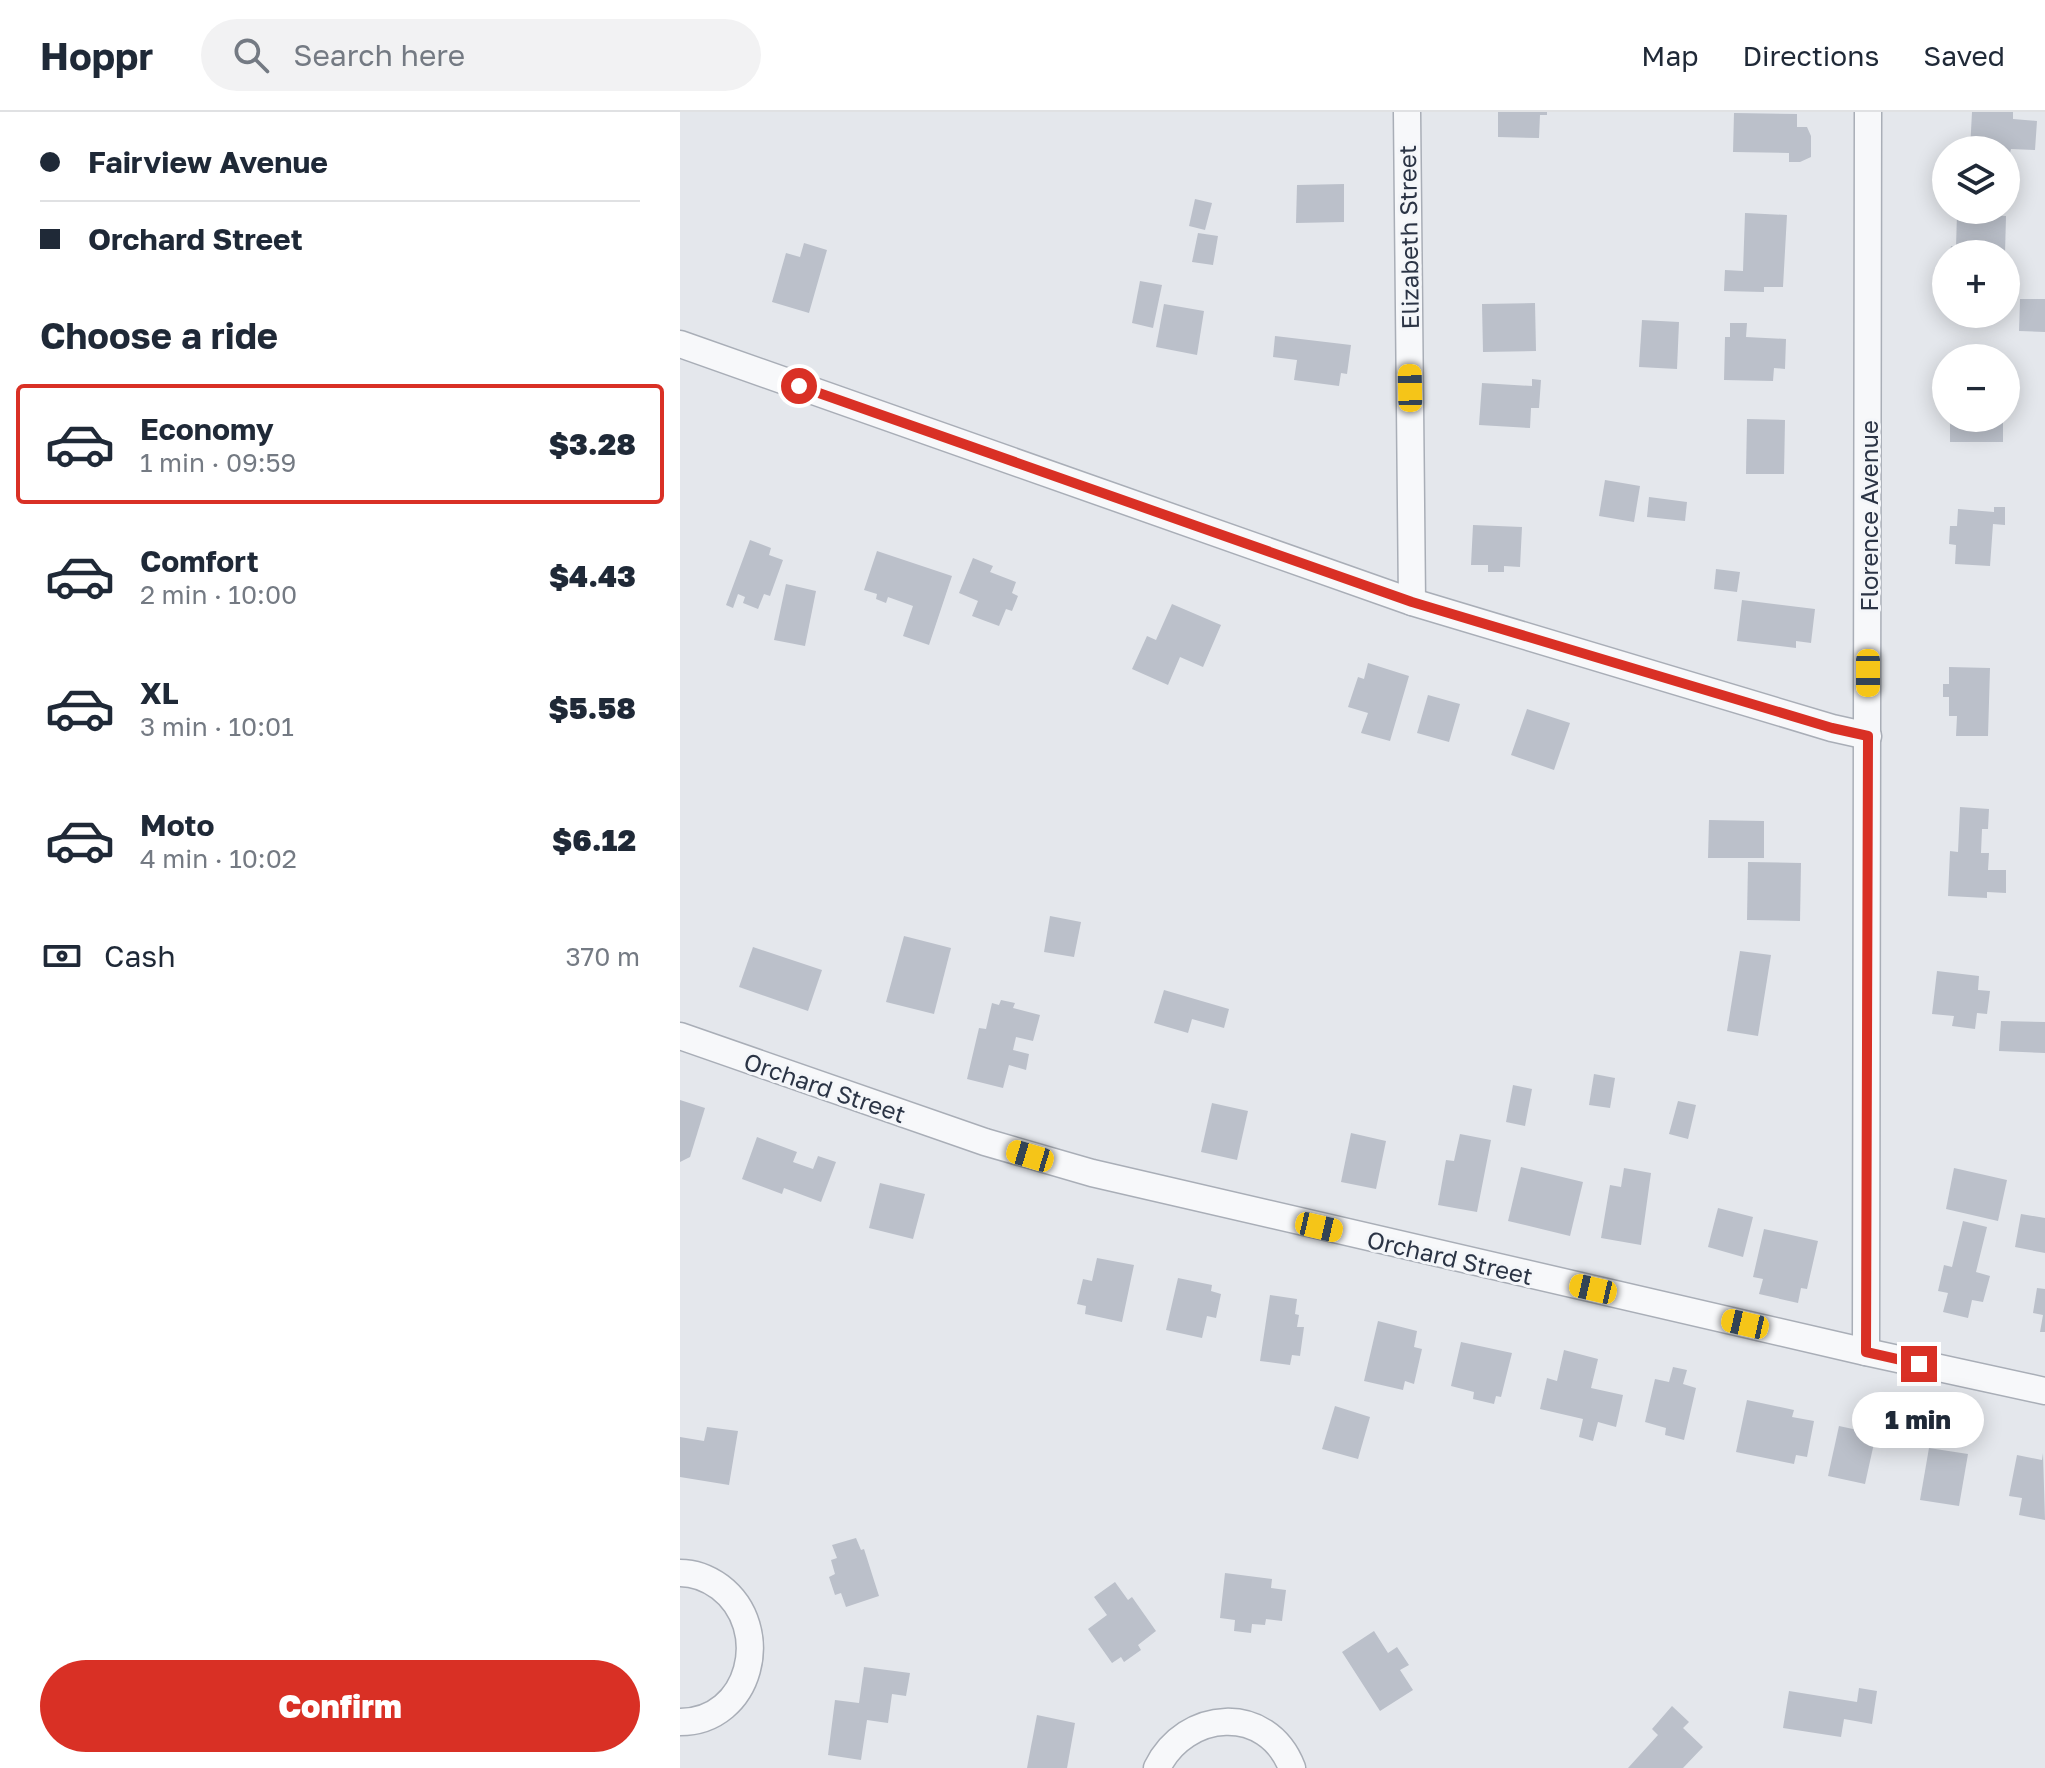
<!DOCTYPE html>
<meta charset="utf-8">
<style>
:root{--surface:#fff;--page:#f2f2f3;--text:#1f2937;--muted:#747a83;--line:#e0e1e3;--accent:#d93025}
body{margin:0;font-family:"Golos Text",sans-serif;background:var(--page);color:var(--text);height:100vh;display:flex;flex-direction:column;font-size:30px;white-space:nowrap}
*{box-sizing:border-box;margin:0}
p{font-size:26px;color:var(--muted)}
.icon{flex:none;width:44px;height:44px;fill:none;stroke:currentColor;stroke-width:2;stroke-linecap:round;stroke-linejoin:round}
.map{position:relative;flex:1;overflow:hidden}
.details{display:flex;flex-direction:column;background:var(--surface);width:680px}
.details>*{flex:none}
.banner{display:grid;align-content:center;height:176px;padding:0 40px;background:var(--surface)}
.fabs{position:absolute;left:1252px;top:24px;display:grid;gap:16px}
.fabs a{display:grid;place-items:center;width:88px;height:88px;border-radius:50%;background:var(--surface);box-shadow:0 4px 20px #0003;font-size:40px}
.end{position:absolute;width:36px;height:36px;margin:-18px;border:10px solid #d93025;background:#fff;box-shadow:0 0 0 4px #fff}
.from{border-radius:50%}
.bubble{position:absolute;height:56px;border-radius:28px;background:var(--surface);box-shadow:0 4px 20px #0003;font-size:26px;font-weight:800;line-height:56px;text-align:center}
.car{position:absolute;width:24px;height:48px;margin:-24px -12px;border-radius:10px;box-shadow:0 0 6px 2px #0007;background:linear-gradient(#f5c518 24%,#345 0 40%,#f5c518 0 76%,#345 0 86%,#f5c518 0)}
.banner b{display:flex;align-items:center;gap:28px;height:76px;font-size:30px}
.banner b+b{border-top:2px solid var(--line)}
.banner i{width:20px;height:20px;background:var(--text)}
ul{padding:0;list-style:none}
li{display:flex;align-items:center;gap:24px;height:120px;margin:0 16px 12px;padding:0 24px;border:4px solid transparent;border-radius:8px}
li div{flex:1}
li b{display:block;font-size:30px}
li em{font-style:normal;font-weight:800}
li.selected{border-color:var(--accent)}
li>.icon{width:72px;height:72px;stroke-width:1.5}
h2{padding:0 40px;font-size:36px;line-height:96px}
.pay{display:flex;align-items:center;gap:20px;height:88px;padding:0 40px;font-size:30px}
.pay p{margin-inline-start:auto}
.button{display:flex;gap:16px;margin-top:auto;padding:16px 40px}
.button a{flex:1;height:92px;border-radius:48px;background:var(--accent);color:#fff;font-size:32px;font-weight:800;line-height:92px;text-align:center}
header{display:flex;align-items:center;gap:48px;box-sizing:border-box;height:112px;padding:0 40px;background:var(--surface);border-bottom:2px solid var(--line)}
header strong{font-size:38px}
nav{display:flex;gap:44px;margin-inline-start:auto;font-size:28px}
.search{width:560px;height:72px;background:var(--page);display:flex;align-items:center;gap:20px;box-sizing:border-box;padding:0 28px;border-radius:44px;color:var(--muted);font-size:30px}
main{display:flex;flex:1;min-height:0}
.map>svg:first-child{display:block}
.building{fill:#bbc0ca}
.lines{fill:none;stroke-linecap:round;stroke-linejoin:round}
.minor-casing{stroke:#a9aeb7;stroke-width:29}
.minor{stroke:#f7f8fa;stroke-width:26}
.route{stroke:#d93025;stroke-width:10}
.labels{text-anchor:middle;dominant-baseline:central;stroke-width:6;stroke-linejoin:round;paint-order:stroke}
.street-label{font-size:24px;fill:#2b3445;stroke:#f4f6f9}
</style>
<header>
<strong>Hoppr</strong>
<div class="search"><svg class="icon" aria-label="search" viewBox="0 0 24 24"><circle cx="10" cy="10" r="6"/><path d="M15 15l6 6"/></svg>Search here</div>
<nav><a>Map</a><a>Directions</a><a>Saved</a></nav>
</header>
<main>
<section class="details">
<div class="banner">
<b><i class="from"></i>Fairview Avenue</b>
<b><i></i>Orchard Street</b>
</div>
<h2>Choose a ride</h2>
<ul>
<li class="selected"><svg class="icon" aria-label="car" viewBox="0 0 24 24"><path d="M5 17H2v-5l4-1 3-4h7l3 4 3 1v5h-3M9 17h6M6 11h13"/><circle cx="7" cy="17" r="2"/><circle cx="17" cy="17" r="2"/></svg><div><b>Economy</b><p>1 min · 09:59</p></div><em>$3.28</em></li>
<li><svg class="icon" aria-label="car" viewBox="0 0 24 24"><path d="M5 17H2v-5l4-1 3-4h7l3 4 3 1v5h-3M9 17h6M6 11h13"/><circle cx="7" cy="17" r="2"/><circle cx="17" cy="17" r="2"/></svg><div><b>Comfort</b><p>2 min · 10:00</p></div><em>$4.43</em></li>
<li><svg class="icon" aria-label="car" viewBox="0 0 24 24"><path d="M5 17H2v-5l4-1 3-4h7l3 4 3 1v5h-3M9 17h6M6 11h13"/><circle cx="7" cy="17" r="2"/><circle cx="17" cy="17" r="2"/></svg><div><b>XL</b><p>3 min · 10:01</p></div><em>$5.58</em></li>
<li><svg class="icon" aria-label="car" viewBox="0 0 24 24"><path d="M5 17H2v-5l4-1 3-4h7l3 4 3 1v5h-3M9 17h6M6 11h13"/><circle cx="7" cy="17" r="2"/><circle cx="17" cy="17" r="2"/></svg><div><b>Moto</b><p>4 min · 10:02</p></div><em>$6.12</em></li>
</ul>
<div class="pay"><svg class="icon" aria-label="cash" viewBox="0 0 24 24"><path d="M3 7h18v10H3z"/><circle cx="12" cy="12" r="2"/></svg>Cash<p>370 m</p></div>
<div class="button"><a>Confirm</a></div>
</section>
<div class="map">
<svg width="1365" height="1656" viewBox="0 0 1365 1656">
<rect width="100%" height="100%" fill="#e4e7ec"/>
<!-- building -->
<g class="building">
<polygon points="818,0 867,0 867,3 860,3 859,26 818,25"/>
<polygon points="1292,0 1333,0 1333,7 1357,9 1355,38 1331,37 1330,41 1326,41 1326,38 1290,38"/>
<polygon points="1054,1 1117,2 1117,15 1127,15 1131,24 1131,45 1120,50 1109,50 1109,41 1053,40"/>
<polygon points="664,72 664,110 616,111 617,73"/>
<polygon points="515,87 532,91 525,118 509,114"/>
<polygon points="1065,101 1107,103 1103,175 1084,175 1084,180 1044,179 1045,158 1063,159"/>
<polygon points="1277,102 1326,104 1325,142 1270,142 1271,134 1276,135"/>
<polygon points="518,121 538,124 533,153 512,150"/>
<polygon points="124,131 147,138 129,201 92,190 106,141 120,145"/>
<polygon points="460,169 482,173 473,216 452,211"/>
<polygon points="1340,187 1365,187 1365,220 1339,219"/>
<polygon points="855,191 856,239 803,240 802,192"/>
<polygon points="484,192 524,199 517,243 476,235"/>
<polygon points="962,208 999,210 997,257 959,255"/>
<polygon points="1050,211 1067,211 1066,225 1106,227 1105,257 1094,256 1093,269 1044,268 1045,225 1050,225"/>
<polygon points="595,224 671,233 667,262 661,261 659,274 614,268 617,248 593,245"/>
<polygon points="852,267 861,268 859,296 851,296 850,316 799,313 802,271 852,274"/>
<polygon points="1326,272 1333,272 1332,296 1326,296"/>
<rect x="1270" y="306" width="53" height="24"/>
<polygon points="1067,307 1105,308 1104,362 1066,362"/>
<polygon points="925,368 960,374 954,410 919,404"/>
<polygon points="969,385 1007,390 1005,409 967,405"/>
<polygon points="1314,395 1325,395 1325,413 1313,412 1310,454 1275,452 1276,433 1269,432 1270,414 1277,414 1278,397 1314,400"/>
<polygon points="793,413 842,415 840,455 824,454 824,460 808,460 808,453 791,453"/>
<polygon points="70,428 91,436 89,443 103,448 90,484 84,482 78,497 63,491 65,485 58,482 53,496 46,493"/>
<polygon points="197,439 272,464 249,533 223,524 233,494 208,485 206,491 196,487 197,482 184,478"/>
<polygon points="293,446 313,454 310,460 336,470 332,481 338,484 332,499 326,497 319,514 292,504 298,489 279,481"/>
<polygon points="1036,457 1060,460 1057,480 1034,477"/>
<polygon points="106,472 136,479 125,534 94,528"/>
<polygon points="1062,488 1135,497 1131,531 1116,529 1116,536 1057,529"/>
<polygon points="492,492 541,513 523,555 500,545 488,573 452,557 467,524 476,528"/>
<polygon points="688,551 729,564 710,629 681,621 688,601 668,595 678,565 684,567"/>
<polygon points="1269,555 1310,556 1308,624 1276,624 1277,604 1269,604 1269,585 1263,585 1263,572 1269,572"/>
<polygon points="748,583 780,592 769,630 737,621"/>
<polygon points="847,597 890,611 874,658 831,643"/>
<polygon points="1280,695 1309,697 1308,717 1302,717 1301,741 1309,741 1308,758 1326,758 1326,781 1307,780 1307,786 1268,784 1270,739 1278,740"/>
<polygon points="1029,708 1084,709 1084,746 1028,746"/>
<polygon points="1068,750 1121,751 1120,809 1067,808"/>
<polygon points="370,804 401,810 394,845 364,840"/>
<polygon points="224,824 271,836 254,902 206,890"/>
<polygon points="73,835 142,858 128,899 59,875"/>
<polygon points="1060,839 1091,843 1078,924 1047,919"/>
<polygon points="1257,859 1299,864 1298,878 1310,879 1307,902 1297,901 1295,917 1272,914 1274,904 1252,902"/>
<polygon points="484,878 549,897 544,916 512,907 508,921 474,911"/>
<polygon points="321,888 335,891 333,896 360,903 353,929 336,925 333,938 349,942 346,958 329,953 323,976 287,967 299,916 306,917 312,891 319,893"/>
<polygon points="1321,909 1365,910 1365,941 1319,939"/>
<polygon points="914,962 935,966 930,996 909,993"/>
<polygon points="833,973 852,977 845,1014 826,1010"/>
<polygon points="0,988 25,996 10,1045 0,1050"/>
<polygon points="998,989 1016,993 1008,1027 989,1022"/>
<polygon points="532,991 568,999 557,1048 521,1040"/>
<polygon points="671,1021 706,1029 696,1077 661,1070"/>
<polygon points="780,1022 811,1028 797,1100 758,1093 766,1048 774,1049"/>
<polygon points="77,1025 117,1040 113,1050 133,1057 138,1044 156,1050 141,1090 104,1076 102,1082 62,1067"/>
<polygon points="841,1055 903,1070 890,1124 828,1109"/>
<polygon points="944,1056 971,1061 961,1133 921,1126 930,1073 941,1075"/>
<polygon points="1274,1056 1327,1068 1318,1109 1266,1097"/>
<polygon points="200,1071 245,1082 233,1127 189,1116"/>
<polygon points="1038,1096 1073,1105 1063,1145 1028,1135"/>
<polygon points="1341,1102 1365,1106 1365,1141 1335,1135"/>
<polygon points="1283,1109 1307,1115 1296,1160 1310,1164 1303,1190 1292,1188 1288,1206 1263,1200 1268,1181 1258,1179 1264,1153 1272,1155"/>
<polygon points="1084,1117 1138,1129 1127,1177 1121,1176 1118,1191 1079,1182 1083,1167 1073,1165"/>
<polygon points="417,1146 454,1153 442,1210 405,1202 406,1194 397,1192 403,1167 412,1169"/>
<polygon points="498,1166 532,1173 531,1179 541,1182 536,1206 527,1204 522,1226 486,1218"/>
<polygon points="1357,1176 1365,1177 1365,1220 1360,1220 1363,1203 1353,1201"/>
<polygon points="590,1183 617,1187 615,1202 619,1203 617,1215 624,1215 620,1244 612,1243 610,1253 580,1249"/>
<polygon points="698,1209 737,1219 734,1235 742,1237 734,1272 725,1269 723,1278 684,1269"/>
<polygon points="781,1230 832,1241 821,1285 816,1284 814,1292 793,1287 794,1280 771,1274"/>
<polygon points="884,1238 918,1247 911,1276 943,1283 936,1315 918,1310 913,1329 899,1325 903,1307 860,1297 867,1266 877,1269"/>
<polygon points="993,1255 1007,1258 1003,1272 1016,1276 1004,1328 985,1323 986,1316 965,1310 975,1267 989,1270"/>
<polygon points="1067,1288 1114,1298 1112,1305 1134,1309 1127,1345 1116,1343 1114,1352 1056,1340"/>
<polygon points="655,1294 690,1305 678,1347 642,1337"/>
<polygon points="1159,1314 1196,1322 1185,1372 1148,1364"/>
<polygon points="27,1315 58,1319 49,1373 0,1365 0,1325 24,1329"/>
<polygon points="1249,1336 1288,1342 1279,1394 1240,1388"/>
<polygon points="1363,1341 1365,1408 1339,1403 1342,1386 1329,1384 1337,1343 1362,1348"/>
<polygon points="176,1426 181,1438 184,1437 199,1484 166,1495 161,1481 155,1483 149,1465 155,1462 151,1448 157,1446 152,1433"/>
<polygon points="545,1461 592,1467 591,1476 606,1478 602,1509 586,1507 585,1513 572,1512 571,1521 554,1519 555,1508 540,1506"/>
<polygon points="435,1470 448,1488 452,1485 476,1519 458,1533 461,1538 444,1550 441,1545 432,1551 408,1517 427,1503 414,1485"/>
<polygon points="694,1519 708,1541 717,1535 729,1553 720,1558 733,1578 700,1599 662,1540"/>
<polygon points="184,1555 230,1561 226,1584 212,1582 208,1611 187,1608 181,1648 148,1643 155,1588 179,1591"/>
<polygon points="1179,1576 1197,1579 1192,1612 1164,1607 1161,1625 1103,1616 1109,1579 1177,1590"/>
<polygon points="992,1594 1009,1610 1003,1616 1023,1635 1003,1656 948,1656 978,1623 972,1617"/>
<polygon points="357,1603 395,1611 387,1656 347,1656"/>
</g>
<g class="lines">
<!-- minor casing -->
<g class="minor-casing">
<g id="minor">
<polyline points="727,0 732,490"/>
<polyline points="0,232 732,490 1152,616 1188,624"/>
<polyline points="0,924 305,1030 412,1061 1186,1240 1365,1279"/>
<polyline points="1186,1240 1188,0"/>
<path d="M0,1461C14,1461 29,1467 40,1475C94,1516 71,1610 0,1610"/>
<path d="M477,1656C505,1598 587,1591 612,1656"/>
</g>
</g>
<!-- minor -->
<use href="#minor" class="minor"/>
</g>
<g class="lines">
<!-- route -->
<polyline class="route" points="119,274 732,490 1152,616 1188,624 1186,1240 1239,1252"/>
</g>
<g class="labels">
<!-- street labels -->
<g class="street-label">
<text transform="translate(728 125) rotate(-91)">Elizabeth Street</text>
<text transform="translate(1188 404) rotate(-90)">Florence Avenue</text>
<text transform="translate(145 975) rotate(19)">Orchard Street</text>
<text transform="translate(770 1145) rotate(13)">Orchard Street</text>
</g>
</g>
</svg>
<div class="fabs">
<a><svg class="icon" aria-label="layers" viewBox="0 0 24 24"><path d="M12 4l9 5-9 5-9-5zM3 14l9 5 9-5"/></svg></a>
<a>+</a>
<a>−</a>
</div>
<i class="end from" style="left:119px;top:274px"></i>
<i class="end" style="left:1239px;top:1252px"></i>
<div class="bubble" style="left:1172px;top:1280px;width:132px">1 min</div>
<i class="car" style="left:730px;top:276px;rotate:359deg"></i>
<i class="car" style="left:1188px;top:561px;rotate:180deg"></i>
<i class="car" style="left:350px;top:1044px;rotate:287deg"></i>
<i class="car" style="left:639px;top:1115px;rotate:103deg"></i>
<i class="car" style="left:913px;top:1177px;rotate:283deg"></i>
<i class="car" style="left:1065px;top:1212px;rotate:283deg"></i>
</div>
</main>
